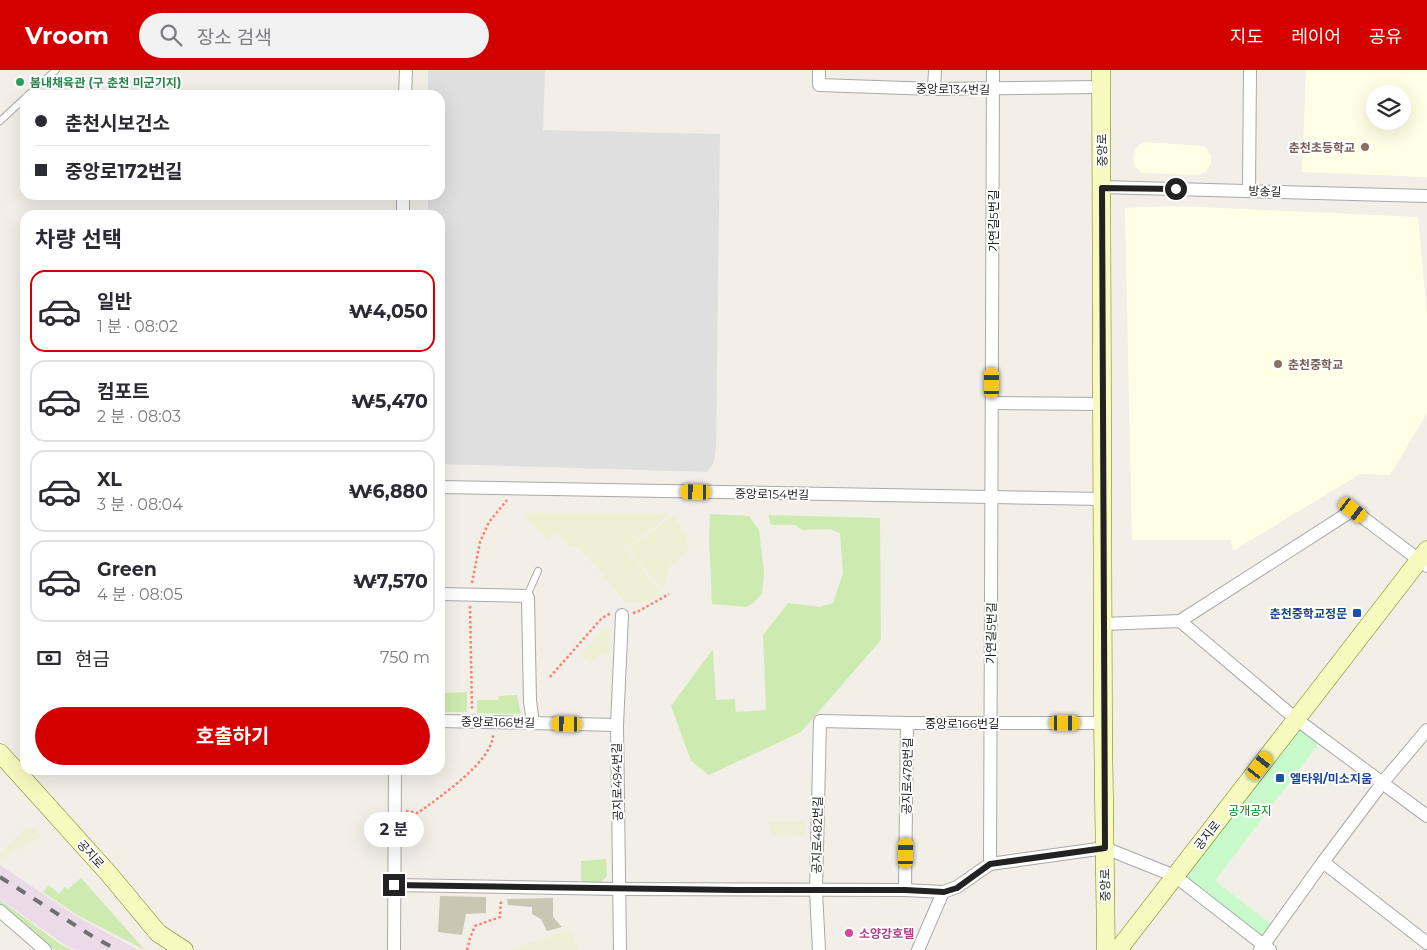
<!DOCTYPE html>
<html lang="ko">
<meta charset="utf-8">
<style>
:root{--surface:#fff;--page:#f2f2f3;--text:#2b2b33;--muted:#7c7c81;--line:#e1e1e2;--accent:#d40000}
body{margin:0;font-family:Montserrat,"Noto Sans KR",sans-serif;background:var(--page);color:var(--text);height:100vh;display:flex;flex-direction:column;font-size:19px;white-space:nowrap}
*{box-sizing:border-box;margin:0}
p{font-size:16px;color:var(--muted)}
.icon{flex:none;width:28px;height:28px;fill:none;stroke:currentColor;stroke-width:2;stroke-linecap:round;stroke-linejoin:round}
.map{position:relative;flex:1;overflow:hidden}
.drawer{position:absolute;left:20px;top:140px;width:425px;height:565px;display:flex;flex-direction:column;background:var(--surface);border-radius:15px;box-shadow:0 5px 20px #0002}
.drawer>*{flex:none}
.top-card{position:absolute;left:20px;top:20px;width:425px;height:110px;border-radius:15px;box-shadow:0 5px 20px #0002;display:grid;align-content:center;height:110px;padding:0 15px;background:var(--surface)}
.controls{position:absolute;left:1366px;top:15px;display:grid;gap:10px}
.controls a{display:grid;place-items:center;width:45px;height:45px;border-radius:50%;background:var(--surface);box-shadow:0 5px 20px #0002;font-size:25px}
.end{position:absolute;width:22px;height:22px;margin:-11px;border:6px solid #222;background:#fff;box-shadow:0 0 0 2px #fff}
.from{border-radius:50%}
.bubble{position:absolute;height:35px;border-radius:18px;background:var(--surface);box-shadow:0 5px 20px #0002;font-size:16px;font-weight:700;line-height:35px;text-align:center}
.car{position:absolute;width:15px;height:30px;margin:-15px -8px;border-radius:6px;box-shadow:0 0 4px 1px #0007;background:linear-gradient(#f5c518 24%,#345 0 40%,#f5c518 0 76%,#345 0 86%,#f5c518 0)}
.top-card b{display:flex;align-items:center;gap:18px;height:48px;font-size:19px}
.top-card b+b{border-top:1px solid var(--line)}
.top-card i{width:12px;height:12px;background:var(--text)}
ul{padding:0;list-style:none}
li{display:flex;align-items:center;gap:15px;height:82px;margin:0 10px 8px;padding:0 5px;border:2px solid var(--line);border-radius:15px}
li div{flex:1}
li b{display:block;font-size:19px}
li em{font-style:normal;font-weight:700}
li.active{border-color:var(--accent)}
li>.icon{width:45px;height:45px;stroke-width:1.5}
h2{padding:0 15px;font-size:22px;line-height:60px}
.pay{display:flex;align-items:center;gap:12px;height:55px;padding:0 15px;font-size:19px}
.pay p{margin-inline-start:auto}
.cta{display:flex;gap:10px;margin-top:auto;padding:10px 15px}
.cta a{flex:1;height:58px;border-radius:30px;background:var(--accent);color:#fff;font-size:20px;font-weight:700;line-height:58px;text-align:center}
header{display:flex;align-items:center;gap:30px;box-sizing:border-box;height:70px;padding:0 25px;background:var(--accent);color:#fff}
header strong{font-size:24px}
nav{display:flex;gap:28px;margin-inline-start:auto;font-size:18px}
.search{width:350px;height:45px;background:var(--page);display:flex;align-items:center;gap:12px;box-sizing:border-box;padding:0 18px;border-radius:28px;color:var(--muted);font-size:19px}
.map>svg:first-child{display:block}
.residential{fill:#e0dfdf}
.industrial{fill:#ebdbe8}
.education{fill:#ffffe5;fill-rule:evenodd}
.construction{fill:#c7c7b4}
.farmland{fill:#eef0d5}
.grass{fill:#cdebb0}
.park{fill:#c8facc}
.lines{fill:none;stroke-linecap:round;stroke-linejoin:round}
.lane-casing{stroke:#a9a9a9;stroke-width:8}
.street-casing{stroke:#a9a9a9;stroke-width:14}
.secondary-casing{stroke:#707d05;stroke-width:19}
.path{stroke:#fa8072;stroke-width:2.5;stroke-dasharray:2.5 2.5;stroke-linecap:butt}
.lane{stroke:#fff;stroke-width:6}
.street{stroke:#fff;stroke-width:12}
.secondary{stroke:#f7fabf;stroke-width:18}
.rail{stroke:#707070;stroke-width:4;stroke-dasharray:10 10;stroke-linecap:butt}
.route{stroke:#222;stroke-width:6}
.leisure-dot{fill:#2e9e5b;stroke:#fff;stroke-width:2}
.education-dot{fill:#8d6e63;stroke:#fff;stroke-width:2}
.transit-dot{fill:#1a4fb4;stroke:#fff;stroke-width:2}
.hotel-dot{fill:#d1479c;stroke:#fff;stroke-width:2}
.labels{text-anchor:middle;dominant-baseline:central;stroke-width:4;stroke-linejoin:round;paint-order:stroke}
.leisure-label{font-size:12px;font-weight:bold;fill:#27864d;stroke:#fff;text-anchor:start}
.street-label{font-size:12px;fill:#222;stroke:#fff}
.education-label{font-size:12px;font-weight:bold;fill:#785e54;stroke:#fff;text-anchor:end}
.transit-label{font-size:12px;font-weight:bold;fill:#164399;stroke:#fff;text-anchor:end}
.park-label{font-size:12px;fill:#0c8416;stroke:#fff}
.hotel-label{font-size:12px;font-weight:bold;fill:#b23c85;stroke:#fff;text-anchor:start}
</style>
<header>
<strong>Vroom</strong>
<div class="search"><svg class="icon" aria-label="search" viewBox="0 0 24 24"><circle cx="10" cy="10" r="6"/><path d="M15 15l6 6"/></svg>장소 검색</div>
<nav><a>지도</a><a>레이어</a><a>공유</a></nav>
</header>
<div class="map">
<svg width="1427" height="880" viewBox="0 0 1427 880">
<rect width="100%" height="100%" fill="#f2efe9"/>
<!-- residential -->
<polygon class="residential" points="428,0 545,0 543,60 720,64 716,378 714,392 707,402 440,394 440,145 428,145 428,125 440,125 440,25 428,25"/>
<!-- industrial -->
<polygon class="industrial" points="0,795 76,846 138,880 76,880 62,873 0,829"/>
<!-- education -->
<g class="education">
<path d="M1306,0H1427V107L1302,102ZM1375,24H1402V51H1375Z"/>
<polygon points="1143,72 1203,76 1206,78 1211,85 1211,94 1206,102 1197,105 1141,103 1135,96 1133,87 1136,78"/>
<polygon points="1175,136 1418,147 1427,244 1427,343 1390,405 1360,404 1233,481 1231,470 1132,470 1125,138"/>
</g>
<!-- construction -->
<g class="construction">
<polygon points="440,826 486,827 486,843 466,844 462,865 438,862"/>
<polygon points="553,828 553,847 562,857 547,861 541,849 532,844 532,837 508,835 507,829"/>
</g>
<!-- farmland -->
<g class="farmland">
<polygon points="524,443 669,443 669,445 625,479 656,515 661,523 649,532 625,532 600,501 575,475 568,477 557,463 548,470 525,447"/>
<polygon points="673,446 686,464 688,480 670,496 662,520 657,513 627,479"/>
<polygon points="607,557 611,561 610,584 597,586 590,595 581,586 601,559"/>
<polygon points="805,751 805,766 778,767 771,764 768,752"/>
<polygon points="26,757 36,760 42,767 27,773 2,790 0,783"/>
<polygon points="570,859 578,880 510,880"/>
</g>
<!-- grass -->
<g class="grass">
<polygon points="710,444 749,446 759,460 764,502 762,524 752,534 746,537 712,534 709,467"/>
<polygon points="768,445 880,448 881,570 801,662 709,705 691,691 671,636 713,579 716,630 735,629 736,642 766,640 763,565 788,533 819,537 833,533 843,503 840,463 830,459 802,460 795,455 771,455"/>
<polygon points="467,622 467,642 445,642 445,623"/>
<polygon points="517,625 521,644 477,643 477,630 498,630 499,626"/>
<polygon points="606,789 607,806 600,813 581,813 581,791"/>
<polygon points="81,808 145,880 79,846 43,822 49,815 59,824 65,817 68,819"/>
<polygon points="0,830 60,874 72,880 55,880 0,835"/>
</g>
<!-- park -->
<polygon class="park" points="1295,653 1320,672 1215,811 1274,856 1263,871 1179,807"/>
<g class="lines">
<!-- lane casing -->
<g class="lane-casing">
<g id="lane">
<polyline points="28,25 56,0"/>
<polyline points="0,51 25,28"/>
<polyline points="527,526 538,501"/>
</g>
</g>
<!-- street casing -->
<g class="street-casing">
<g id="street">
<polyline points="819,0 819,15 934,19 1101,17"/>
<polyline points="934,19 935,0"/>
<polyline points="405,25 406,0"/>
<polyline points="1102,117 1427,126"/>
<polyline points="1249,121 1250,0"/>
<polyline points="403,145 403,125"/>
<polyline points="992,333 1103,334"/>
<polyline points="440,417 1103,429"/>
<polyline points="440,524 527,526 528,528 530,631 533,653"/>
<polyline points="1180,551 1353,440 1427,496"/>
<polyline points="1103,554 1180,551 1296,649 1427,746"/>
<polyline points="440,651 617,655"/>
<polyline points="1323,792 1427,873"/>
<polyline points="990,794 993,0"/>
<polyline points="394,815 618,819 905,820 943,822 957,817 990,794 1105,778 1175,806 1270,880"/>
<polyline points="905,820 907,653"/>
<polyline points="0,841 45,880"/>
<polyline points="394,880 395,700"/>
<polyline points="620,880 617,655 622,545"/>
<polyline points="819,880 816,821 820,651 907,653 1103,653"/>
<polyline points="918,880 943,822"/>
<polyline points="1260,880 1323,792 1383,712 1427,660"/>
</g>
</g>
<!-- secondary casing -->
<g class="secondary-casing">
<g id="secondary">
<polyline points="1101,0 1103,653 1106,880"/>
<polyline points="0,683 109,804 158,863 184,880"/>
<polyline points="1118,880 1427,480"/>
</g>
</g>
<!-- path -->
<g class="path">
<polyline points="472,513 480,472 489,452 507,430"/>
<polyline points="470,536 472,640"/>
<polyline points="633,543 639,541 669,524"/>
<polyline points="550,607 602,548 611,543"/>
<path d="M406,741L418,743C438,728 495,690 493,663"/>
<polyline points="467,880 470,868 475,856 500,847 501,829"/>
</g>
<!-- lane -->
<use href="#lane" class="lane"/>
<!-- street -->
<use href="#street" class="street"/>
<!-- secondary -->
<use href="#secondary" class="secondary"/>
<!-- rail -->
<polyline class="rail" points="0,807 95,868 118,880"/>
</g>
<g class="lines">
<!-- route -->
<polyline class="route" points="394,815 737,820 905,820 944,822 957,818 990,794 1105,778 1102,118 1176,119"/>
</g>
<!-- markers -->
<circle class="leisure-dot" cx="20" cy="12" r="5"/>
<g class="education-dot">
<circle cx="1365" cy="77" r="5"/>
<circle cx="1278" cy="294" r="5"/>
</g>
<g class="transit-dot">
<rect x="1352" y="538" width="10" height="10" rx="2.5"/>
<rect x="1275" y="703" width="10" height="10" rx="2.5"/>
</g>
<circle class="hotel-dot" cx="849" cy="863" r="5"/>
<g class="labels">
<!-- leisure labels -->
<g class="leisure-label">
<text x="30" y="12">봄내채육관 (구 춘천 미군기지)</text>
</g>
<!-- street labels -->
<g class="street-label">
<text transform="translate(953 19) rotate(1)">중앙로134번길</text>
<text transform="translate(1102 80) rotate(-91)">중앙로</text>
<text transform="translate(1265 121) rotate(2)">방송길</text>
<text transform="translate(993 151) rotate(-90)">가연길5번길</text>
<text transform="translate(772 424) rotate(1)">중앙로154번길</text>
<text transform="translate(991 563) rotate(-89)">가연길5번길</text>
<text transform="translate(498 652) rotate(1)">중앙로166번길</text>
<text x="962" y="653">중앙로166번길</text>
<text transform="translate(907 706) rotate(-89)">공지로478번길</text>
<text transform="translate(617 712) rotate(-91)">공지로494번길</text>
<text transform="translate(817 765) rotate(-89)">공지로482번길</text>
<text transform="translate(1207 765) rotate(-52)">공지로</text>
<text transform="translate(91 784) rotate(48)">공지로</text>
<text transform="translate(1105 815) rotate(-91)">중앙로</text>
</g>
<!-- education labels -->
<g class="education-label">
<text x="1355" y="77">춘천초등학교</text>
<text x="1288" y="294" text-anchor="start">춘천중학교</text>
</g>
<!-- transit labels -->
<g class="transit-label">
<text x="1347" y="543">춘천중학교정문</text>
<text x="1290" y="708" text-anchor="start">엘타워/미소지움</text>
</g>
<!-- park labels -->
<g class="park-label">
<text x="1250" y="740">공개공지</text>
</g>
<!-- hotel labels -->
<g class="hotel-label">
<text x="859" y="863">소양강호텔</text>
</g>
</g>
</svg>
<div class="controls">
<a><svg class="icon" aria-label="layers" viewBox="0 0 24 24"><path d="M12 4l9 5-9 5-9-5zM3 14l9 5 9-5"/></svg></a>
</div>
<i class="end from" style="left:1176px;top:119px"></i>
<i class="end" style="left:394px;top:815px"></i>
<div class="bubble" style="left:364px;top:742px;width:60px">2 분</div>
<i class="car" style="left:992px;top:313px;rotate:0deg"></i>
<i class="car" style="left:696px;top:422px;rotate:271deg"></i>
<i class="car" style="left:1353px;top:440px;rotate:127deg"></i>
<i class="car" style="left:1065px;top:653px;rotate:90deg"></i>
<i class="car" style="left:567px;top:654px;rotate:271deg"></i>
<i class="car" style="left:1260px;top:696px;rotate:38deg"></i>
<i class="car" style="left:906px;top:783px;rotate:1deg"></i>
<div class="top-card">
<b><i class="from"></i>춘천시보건소</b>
<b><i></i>중앙로172번길</b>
</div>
<section class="drawer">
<h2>차량 선택</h2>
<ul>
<li class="active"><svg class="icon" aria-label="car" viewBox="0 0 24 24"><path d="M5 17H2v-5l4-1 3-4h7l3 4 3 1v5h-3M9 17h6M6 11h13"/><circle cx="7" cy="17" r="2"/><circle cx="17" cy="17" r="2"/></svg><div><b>일반</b><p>1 분 · 08:02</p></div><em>₩4,050</em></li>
<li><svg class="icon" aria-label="car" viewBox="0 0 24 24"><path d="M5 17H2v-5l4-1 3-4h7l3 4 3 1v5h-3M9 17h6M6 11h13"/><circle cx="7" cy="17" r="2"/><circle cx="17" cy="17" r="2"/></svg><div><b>컴포트</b><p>2 분 · 08:03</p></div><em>₩5,470</em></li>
<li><svg class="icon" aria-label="car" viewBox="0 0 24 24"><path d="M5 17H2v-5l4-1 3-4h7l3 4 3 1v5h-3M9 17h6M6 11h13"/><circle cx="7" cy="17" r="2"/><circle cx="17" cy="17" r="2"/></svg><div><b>XL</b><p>3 분 · 08:04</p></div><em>₩6,880</em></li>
<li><svg class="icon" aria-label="car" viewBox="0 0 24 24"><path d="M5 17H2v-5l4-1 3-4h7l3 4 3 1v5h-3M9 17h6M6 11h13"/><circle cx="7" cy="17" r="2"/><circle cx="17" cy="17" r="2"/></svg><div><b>Green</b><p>4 분 · 08:05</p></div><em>₩7,570</em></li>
</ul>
<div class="pay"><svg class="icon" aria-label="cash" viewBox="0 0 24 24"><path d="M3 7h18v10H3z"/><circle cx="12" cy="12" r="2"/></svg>현금<p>750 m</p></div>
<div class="cta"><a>호출하기</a></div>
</section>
</div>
